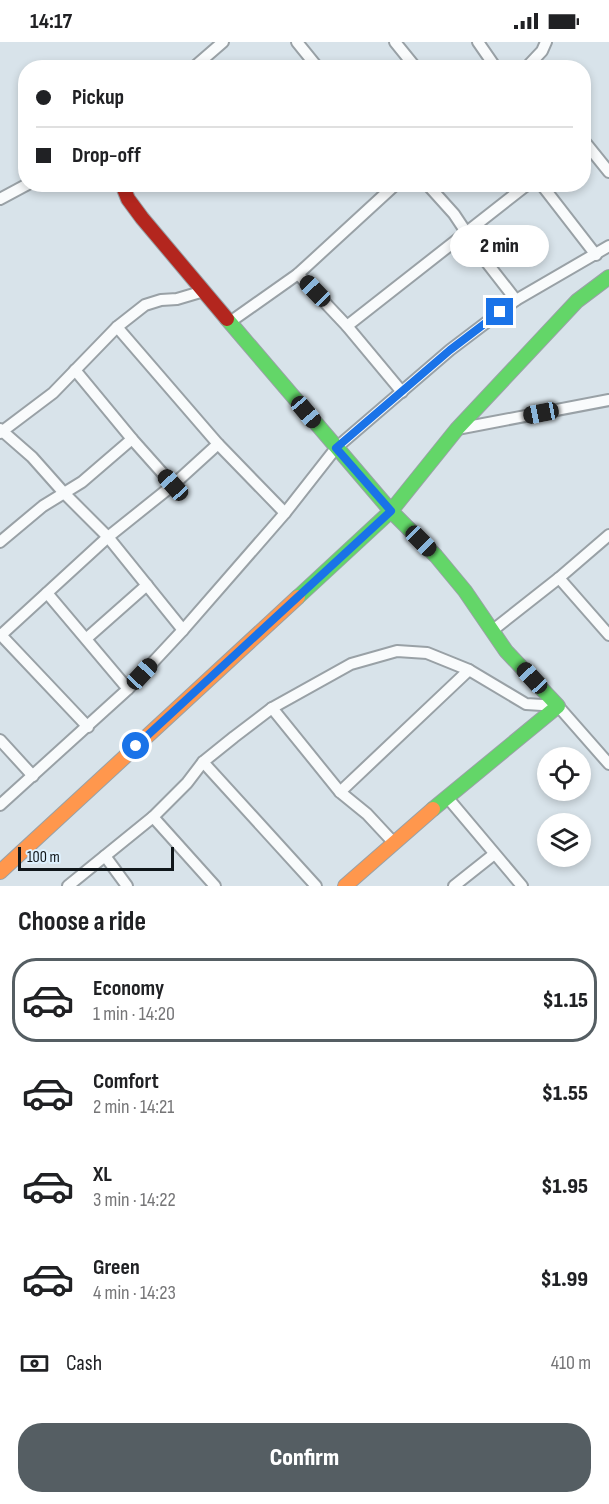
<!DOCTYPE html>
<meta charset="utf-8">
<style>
:root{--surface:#fff;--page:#f6f6f6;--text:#202124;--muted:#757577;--line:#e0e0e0;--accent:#555e63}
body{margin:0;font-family:"Sofia Sans Condensed",sans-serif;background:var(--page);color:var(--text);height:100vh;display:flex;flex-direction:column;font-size:22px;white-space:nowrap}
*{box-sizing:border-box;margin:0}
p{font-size:20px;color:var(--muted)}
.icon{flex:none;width:33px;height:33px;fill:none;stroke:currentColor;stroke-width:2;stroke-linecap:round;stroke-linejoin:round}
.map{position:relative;height:844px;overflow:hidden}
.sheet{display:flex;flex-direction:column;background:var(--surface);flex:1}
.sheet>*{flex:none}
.hud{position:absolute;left:18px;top:18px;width:573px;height:132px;border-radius:24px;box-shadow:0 3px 9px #0003;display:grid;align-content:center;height:132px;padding:0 18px;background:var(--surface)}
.tools{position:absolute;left:537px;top:705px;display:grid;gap:12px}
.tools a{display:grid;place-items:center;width:54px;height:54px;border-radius:50%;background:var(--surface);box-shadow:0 3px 9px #0003;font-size:30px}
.scale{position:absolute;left:18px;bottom:15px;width:156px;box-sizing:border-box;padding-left:6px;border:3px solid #0f161a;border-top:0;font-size:16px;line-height:21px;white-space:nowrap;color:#0f161a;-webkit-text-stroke:4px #def1fe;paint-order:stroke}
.end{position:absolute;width:27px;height:27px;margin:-14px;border:8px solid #1a73e8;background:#fff;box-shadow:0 0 0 3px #fff}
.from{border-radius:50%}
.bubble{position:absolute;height:42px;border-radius:21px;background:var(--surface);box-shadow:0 3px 9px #0003;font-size:20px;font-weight:800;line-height:42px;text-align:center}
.car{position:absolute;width:18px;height:36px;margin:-18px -9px;border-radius:8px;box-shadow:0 0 4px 2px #0007;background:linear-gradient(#222 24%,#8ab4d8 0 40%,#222 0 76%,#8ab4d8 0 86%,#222 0)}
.hud b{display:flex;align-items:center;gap:21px;height:57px;font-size:22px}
.hud b+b{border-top:2px solid var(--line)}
.hud i{width:15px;height:15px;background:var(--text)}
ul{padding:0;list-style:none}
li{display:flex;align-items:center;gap:18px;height:84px;margin:0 12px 9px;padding:0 6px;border:3px solid transparent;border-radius:24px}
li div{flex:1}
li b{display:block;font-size:22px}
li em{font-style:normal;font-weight:800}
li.current{border-color:var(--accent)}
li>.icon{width:54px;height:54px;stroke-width:1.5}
h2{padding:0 18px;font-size:27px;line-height:72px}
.pay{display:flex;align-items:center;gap:15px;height:66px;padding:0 18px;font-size:22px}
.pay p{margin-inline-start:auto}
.button{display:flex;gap:12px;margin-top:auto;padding:12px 18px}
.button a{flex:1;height:69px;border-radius:24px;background:var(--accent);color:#fff;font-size:24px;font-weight:800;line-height:69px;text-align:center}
.status{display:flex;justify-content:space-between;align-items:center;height:42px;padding:0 30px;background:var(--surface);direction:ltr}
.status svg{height:16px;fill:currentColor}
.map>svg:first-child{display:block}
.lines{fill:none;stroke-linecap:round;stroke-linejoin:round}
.street-casing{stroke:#99a1a6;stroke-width:14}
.fast-casing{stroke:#99a1a6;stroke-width:16}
.slow-casing{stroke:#99a1a6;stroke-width:16}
.jam-casing{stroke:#99a1a6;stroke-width:16}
.street{stroke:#f9fbfc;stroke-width:10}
.fast{stroke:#63d668;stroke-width:14}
.slow{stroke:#ff974d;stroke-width:14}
.jam{stroke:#b3261e;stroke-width:14}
.route{stroke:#1a73e8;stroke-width:8}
</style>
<div class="status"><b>14:17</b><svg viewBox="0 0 49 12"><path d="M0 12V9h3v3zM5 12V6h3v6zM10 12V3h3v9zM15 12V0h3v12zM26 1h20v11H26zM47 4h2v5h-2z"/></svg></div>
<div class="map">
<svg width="609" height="844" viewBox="0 0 609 844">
<rect width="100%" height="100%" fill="#d8e3ea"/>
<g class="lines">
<!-- street casing -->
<g class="street-casing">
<g id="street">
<polyline points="297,0 318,26"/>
<polyline points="395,0 416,26"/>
<polyline points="478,0 496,26"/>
<polyline points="193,26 223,0"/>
<polyline points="526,26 542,9 546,0"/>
<polyline points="584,99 609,130"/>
<polyline points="427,142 454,172 484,217 516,258"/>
<polyline points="541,142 596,213"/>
<polyline points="0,157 28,142"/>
<polyline points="298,232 347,284 402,350"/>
<polyline points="230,280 298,232 396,142"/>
<polyline points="347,284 528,142"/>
<polyline points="117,285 218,402 285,471"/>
<polyline points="75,328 132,397 173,443"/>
<polyline points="0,387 32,415 64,451 108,495 183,588"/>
<polyline points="457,387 609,358"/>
<polyline points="0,391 53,351 117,285 145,263 161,258 177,257 204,249"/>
<polyline points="0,500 43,464 82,440 132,397"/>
<polyline points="559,536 609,593"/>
<polyline points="47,551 128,647"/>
<polyline points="493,588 559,536 609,493"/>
<polyline points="0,592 88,685"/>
<polyline points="1,593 108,495 173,443 218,402"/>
<polyline points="87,596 147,543"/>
<polyline points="272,666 340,750 367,772 394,801"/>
<polyline points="0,698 33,734"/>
<polyline points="203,720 316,844"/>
<polyline points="340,750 469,628"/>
<polyline points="447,755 522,844"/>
<polyline points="0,763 128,647 183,588 285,471 336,406 450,308 516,258 609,204"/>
<polyline points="153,775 215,844"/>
<polyline points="105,814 127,844"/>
<polyline points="68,844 153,775 187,741 203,720 234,695 272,666 351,622 397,609 427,611 469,628 526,662 558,664 609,722"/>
<polyline points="454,844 493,813"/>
</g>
</g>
<!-- fast casing -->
<g class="fast-casing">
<g id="fast">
<polyline points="227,277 391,469 436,514 465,549 506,609 558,664 433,767"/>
<polyline points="298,555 391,469 457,387 577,259 609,235"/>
</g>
</g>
<!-- slow casing -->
<g class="slow-casing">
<g id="slow">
<polyline points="0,830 298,555"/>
<polyline points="345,844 433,767"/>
</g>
</g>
<!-- jam casing -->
<g class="jam-casing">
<polyline id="jam" points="122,142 128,157 142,176 227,277"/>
</g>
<!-- street -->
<use href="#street" class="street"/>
<!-- fast -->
<use href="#fast" class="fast"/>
<!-- slow -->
<use href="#slow" class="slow"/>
<!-- jam -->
<use href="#jam" class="jam"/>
</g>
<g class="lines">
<!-- route -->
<polyline class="route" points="136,704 391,469 336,406 450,308 500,270"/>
</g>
</svg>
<div class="tools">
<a><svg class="icon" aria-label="locate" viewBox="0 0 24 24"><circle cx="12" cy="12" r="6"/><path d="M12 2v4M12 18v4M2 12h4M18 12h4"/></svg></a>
<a><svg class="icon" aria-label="layers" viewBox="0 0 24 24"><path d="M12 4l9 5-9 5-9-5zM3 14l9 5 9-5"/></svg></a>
</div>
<div class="scale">100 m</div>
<i class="end from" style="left:136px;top:704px"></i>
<i class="end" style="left:500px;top:270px"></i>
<div class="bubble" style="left:450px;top:183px;width:99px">2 min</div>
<i class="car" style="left:315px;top:249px;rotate:316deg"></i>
<i class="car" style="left:306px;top:370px;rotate:140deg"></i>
<i class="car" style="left:541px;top:371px;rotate:259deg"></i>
<i class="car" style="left:173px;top:443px;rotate:318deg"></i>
<i class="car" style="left:421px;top:499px;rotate:135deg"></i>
<i class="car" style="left:142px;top:632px;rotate:43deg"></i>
<i class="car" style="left:532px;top:636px;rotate:317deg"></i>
<div class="hud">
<b><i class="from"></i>Pickup</b>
<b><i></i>Drop-off</b>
</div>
</div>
<section class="sheet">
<h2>Choose a ride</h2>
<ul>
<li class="current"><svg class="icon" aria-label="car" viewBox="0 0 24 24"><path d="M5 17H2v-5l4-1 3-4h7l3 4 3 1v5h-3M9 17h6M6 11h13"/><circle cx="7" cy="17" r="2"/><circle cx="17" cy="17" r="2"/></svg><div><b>Economy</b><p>1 min · 14:20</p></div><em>$1.15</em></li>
<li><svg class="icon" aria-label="car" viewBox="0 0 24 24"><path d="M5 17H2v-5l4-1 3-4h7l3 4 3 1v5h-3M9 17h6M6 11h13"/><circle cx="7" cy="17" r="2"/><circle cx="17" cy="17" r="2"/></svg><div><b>Comfort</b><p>2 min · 14:21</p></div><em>$1.55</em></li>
<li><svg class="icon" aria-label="car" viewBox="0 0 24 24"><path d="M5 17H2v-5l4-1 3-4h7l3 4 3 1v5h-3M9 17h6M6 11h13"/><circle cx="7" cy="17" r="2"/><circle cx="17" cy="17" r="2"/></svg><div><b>XL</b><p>3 min · 14:22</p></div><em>$1.95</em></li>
<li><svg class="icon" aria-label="car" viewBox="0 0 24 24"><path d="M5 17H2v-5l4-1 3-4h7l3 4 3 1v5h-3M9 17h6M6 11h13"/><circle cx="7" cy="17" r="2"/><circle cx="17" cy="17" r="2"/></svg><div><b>Green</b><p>4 min · 14:23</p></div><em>$1.99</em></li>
</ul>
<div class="pay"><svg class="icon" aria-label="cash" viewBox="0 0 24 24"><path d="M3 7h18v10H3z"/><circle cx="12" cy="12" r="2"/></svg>Cash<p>410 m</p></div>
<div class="button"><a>Confirm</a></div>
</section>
